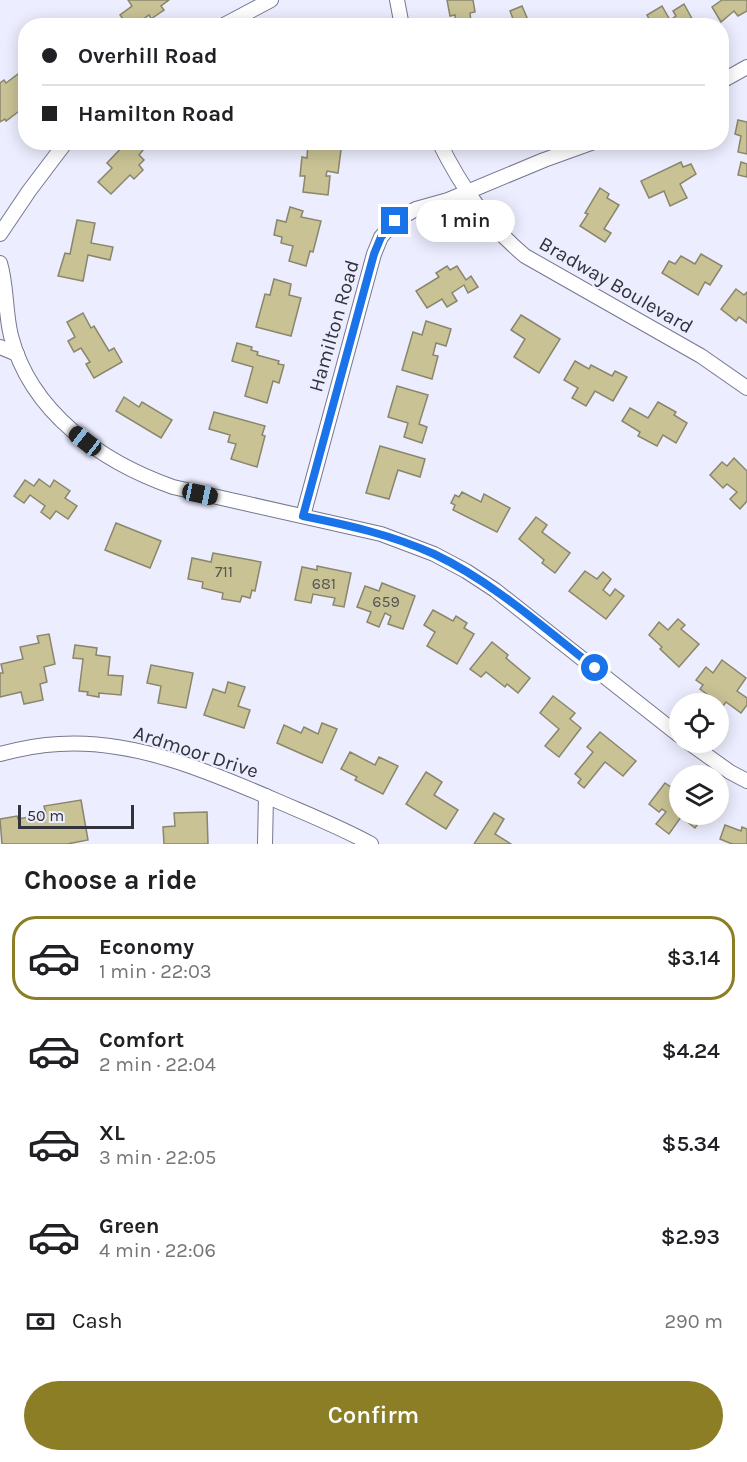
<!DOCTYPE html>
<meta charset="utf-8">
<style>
:root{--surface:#fff;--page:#f6f6f6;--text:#202124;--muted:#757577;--line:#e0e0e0;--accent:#8c7e25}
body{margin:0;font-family:Karla,sans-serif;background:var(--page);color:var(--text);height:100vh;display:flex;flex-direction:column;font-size:22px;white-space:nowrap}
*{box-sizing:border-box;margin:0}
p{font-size:20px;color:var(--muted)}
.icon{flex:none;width:33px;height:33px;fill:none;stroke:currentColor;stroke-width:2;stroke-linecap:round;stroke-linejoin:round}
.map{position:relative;height:844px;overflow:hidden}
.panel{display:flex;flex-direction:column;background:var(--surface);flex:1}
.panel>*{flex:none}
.guide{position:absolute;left:18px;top:18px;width:711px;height:132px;border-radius:24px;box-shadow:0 3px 15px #0003;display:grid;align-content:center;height:132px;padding:0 24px;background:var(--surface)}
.fabs{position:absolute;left:669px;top:693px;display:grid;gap:12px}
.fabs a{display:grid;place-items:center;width:60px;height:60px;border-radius:50%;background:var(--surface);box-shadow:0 3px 15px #0003;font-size:30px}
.scale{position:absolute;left:18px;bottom:15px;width:116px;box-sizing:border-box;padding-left:6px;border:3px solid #31323c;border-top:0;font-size:16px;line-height:21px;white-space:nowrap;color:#31323c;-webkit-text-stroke:4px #ecedfe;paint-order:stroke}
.end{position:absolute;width:27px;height:27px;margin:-14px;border:8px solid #1a73e8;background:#fff;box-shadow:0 0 0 3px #fff}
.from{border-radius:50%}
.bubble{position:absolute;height:42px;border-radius:21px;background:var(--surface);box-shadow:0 3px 15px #0003;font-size:20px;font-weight:600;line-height:42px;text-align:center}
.car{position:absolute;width:18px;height:36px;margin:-18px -9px;border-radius:8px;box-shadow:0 0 4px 2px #0007;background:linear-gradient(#222 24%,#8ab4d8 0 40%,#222 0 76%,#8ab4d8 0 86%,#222 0)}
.guide b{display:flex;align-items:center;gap:21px;height:57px;font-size:22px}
.guide b+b{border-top:2px solid var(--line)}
.guide i{width:15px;height:15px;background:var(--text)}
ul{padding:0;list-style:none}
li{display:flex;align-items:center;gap:18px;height:84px;margin:0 12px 9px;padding:0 12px;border:3px solid transparent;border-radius:24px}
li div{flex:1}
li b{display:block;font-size:22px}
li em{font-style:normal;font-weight:600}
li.on{border-color:var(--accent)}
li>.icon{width:54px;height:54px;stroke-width:1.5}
h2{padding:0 24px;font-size:27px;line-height:72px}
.pay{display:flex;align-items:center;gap:15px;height:66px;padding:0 24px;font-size:22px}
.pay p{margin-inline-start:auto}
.cta{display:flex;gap:12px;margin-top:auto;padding:12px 24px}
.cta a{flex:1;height:69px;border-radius:36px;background:var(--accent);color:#fff;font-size:24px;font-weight:600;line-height:69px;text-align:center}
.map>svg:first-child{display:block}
.building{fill:#c8c295;stroke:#8a866c;stroke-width:1.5}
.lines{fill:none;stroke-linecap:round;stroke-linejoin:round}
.street-casing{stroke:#767790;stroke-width:16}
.street{stroke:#fff;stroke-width:14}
.route{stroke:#1a73e8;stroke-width:8}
.labels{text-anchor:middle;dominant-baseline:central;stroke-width:4.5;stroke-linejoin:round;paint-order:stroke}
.number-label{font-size:16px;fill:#575652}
.street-label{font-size:20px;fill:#31323c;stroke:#ecedfe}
</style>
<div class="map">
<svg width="747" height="844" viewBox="0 0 747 844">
<rect width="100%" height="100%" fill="#ecedfe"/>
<!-- building -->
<g class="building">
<polygon points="128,0 169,0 161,6 164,10 151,19 149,15 134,26 128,26 120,15 132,6"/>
<polygon points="447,0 473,0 475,12 470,13 471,22 456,24 455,15 450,16"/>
<polygon points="722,0 747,0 747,11 738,16 734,11 721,22 712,7"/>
<polygon points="684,4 696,26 653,26 647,15 662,6 670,20 676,16 673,11"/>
<polygon points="522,6 528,20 515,24 510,11"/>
<polygon points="18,74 21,77 26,74 26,111 20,115 18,112 6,121 5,119 0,122 0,83 4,80 6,83"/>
<polygon points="738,120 747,122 747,154 738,152 741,136 735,134"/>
<polygon points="314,142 342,142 338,173 327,171 326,176 330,176 328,195 303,192 305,176 300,176 302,157 307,158 308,143"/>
<polygon points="126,143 131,148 136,143 143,150 139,155 144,160 139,165 143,170 134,179 130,175 111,194 98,182 112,168 107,163"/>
<polygon points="681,162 683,167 691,164 696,174 680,184 687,198 670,206 664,191 649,198 641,181"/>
<polygon points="741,162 747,164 747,177 738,175"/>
<polygon points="600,188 609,194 607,198 619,205 604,229 611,233 605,242 580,226 588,214 585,213"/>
<polygon points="290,207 303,211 301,217 321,221 313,252 310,251 306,266 289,261 293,246 281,243 282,237 274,235 277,220 286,222"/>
<polygon points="77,220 95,223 91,243 113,247 110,260 88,255 83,281 58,276 65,253 70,254"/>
<polygon points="701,254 722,266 710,285 705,282 698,295 662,273 669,261 675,264 681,256 695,264"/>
<polygon points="447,266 450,270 457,266 466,280 471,276 478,287 468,293 464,285 452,293 457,301 447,307 442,299 427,308 416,291 439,277 436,273"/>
<polygon points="274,279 291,284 289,295 301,298 291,336 256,327 265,294 270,295"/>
<polygon points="736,289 744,295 747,292 747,323 739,317 736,321 721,309"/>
<polygon points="83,313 91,328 94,326 109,351 114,348 122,362 94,378 86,364 90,362 81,348 74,352 68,341 75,337 67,322"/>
<polygon points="521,315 560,339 539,373 514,357 525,339 511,330"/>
<polygon points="426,321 451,329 446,346 436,343 433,355 438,356 432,379 402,370 413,332 422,335"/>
<polygon points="237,343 252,347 251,350 258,352 257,355 279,361 278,364 284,365 279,383 273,381 267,403 245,396 253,367 232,361"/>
<polygon points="575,361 589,369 591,365 612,376 615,371 627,377 613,401 595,391 586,406 572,398 578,388 564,380"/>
<polygon points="397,386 428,395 419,424 427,427 422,443 404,437 408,423 388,417"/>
<polygon points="124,397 139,407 142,402 172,420 161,438 116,411"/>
<polygon points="658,402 676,412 674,415 687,423 676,443 663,435 657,446 638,436 640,432 622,421 630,408 648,418"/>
<polygon points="214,412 265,426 262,435 265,436 257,467 231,459 236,444 228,442 230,435 209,429"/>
<polygon points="380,446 425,459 420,477 398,470 389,499 366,493"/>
<polygon points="734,458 747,471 747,501 740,509 730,499 737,492 727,484 723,488 710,475 722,462 727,466"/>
<polygon points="39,479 50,487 54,480 70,491 65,498 77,506 68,519 56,511 50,519 41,512 45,506 30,495 24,503 14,496 25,480 34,486"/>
<polygon points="462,492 481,502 484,494 510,508 497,532 453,510 455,505 451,503 455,495 459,497"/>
<polygon points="536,517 547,525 542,532 570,553 555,573 542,563 544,560 519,539"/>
<polygon points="116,523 161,541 150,568 105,550"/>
<polygon points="213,553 261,562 255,591 252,590 250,598 242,596 240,602 222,599 223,593 202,588 203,582 188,579 192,558 211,562"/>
<polygon points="317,566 351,573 344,607 333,605 335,598 313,594 311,603 295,600 302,567 317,570"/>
<polygon points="585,571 597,579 603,572 611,579 603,590 610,596 615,589 624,596 606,619 569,591"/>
<polygon points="382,583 415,596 403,629 388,624 391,616 385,613 379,627 367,622 371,612 357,607 365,586 379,591"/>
<polygon points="433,610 453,621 456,616 467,623 464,628 474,634 457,664 427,646 435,632 424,625"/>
<polygon points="678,619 685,625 681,629 699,644 679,667 660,649 662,647 649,635 659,622 668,630"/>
<polygon points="49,634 55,664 44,667 47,682 40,684 43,700 24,704 21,692 0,697 0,673 3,673 1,664 23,659 20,647 39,643 37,636"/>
<polygon points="492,642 508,655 506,658 530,678 518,693 507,684 505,687 486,672 481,677 470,669"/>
<polygon points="75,645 97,648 96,655 110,657 108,675 123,676 121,695 99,693 99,697 87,695 88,692 79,691 83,659 73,658"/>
<polygon points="722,660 746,678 737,691 747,698 747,705 741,713 726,702 723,706 700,689 703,685 696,680 706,667 713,673"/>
<polygon points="151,665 193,673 186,708 158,703 161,686 147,683"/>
<polygon points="228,682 245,687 238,706 250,710 244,728 204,715 213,689 225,693"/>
<polygon points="553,696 575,713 570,719 581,728 559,757 545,746 559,729 540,713"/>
<polygon points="322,723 337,729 322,763 277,743 284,725 301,733 304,727 318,734"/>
<polygon points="600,732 636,761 623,776 605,762 584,788 578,783 581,779 575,774 593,752 587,747"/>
<polygon points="350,752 375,765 379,757 398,766 383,794 355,780 357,777 341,769"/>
<polygon points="426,772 442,782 434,795 458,810 446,829 406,804"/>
<polygon points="665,783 680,793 680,814 705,814 695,828 681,817 669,834 656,824 666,812 662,809 659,812 649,804"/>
<polygon points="81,800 88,840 67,844 2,844 0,819 17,816 18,819 46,814 44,806"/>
<polygon points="207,812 208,844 164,844 163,827 175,826 174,813"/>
<polygon points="494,813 504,819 495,834 511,844 474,844"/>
<polygon points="725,825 741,831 742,827 747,829 747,844 732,844 720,839"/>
</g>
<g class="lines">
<!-- street casing -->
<g class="street-casing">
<g id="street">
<polyline points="397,0 402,26"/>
<polyline points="222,26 271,0"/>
<polyline points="722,81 747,67"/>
<path d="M439,142C462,188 486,223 525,256L701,356L747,388"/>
<polyline points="0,234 29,191 66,142"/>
<path d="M0,263C7,286 5,312 11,336C31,413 102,462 173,487L381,534L434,554L466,571L495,590L680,736"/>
<polyline points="0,347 17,354"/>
<polyline points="303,516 362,298 374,254 381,237 395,221 416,209 448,200 544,160 594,142"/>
<polyline points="688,742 730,772 747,781"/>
<path d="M0,754C19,749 39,745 59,744C133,739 208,771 275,800C307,814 340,827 371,844"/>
<polyline points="265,844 266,796"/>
</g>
</g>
<!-- street -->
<use href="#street" class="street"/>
</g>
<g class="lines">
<!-- route -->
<path class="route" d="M395,221L381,237L374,254L303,516C348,525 392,535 434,554C493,582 544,628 595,668"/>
</g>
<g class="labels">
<!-- number labels -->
<g class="number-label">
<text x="224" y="571">711</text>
<text x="324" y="583">681</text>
<text x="386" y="601">659</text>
</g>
<!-- street labels -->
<g class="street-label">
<text transform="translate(616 285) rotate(30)">Bradway Boulevard</text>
<text transform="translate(334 326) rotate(-74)">Hamilton Road</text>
<text transform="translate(196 752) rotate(18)">Ardmoor Drive</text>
</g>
</g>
</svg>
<div class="fabs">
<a><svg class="icon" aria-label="locate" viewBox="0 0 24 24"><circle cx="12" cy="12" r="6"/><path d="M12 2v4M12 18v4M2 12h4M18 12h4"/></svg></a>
<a><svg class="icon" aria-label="layers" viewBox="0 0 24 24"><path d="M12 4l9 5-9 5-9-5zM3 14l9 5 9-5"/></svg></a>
</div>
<div class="scale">50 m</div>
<i class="end from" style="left:595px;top:668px"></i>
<i class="end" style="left:395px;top:221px"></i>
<div class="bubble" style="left:416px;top:200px;width:99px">1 min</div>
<i class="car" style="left:85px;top:441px;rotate:308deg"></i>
<i class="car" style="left:200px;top:494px;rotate:102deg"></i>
<div class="guide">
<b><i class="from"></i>Overhill Road</b>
<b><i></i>Hamilton Road</b>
</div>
</div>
<section class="panel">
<h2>Choose a ride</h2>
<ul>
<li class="on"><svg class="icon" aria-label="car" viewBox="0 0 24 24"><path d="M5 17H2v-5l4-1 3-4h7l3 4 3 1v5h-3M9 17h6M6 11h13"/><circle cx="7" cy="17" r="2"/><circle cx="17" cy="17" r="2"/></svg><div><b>Economy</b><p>1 min · 22:03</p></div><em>$3.14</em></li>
<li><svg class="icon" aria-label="car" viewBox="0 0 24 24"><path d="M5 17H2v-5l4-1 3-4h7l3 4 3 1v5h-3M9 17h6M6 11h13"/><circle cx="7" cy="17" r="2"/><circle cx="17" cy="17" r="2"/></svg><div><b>Comfort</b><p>2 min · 22:04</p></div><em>$4.24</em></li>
<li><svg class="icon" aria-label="car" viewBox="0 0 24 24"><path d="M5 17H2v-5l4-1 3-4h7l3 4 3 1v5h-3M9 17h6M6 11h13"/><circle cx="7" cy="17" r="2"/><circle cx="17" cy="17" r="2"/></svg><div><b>XL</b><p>3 min · 22:05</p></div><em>$5.34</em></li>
<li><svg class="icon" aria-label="car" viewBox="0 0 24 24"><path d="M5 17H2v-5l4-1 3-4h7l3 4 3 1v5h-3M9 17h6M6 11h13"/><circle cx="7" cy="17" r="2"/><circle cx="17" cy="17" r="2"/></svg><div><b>Green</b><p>4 min · 22:06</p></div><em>$2.93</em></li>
</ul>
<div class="pay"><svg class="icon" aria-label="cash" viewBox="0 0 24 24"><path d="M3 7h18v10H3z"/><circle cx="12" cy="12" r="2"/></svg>Cash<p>290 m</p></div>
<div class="cta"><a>Confirm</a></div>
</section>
